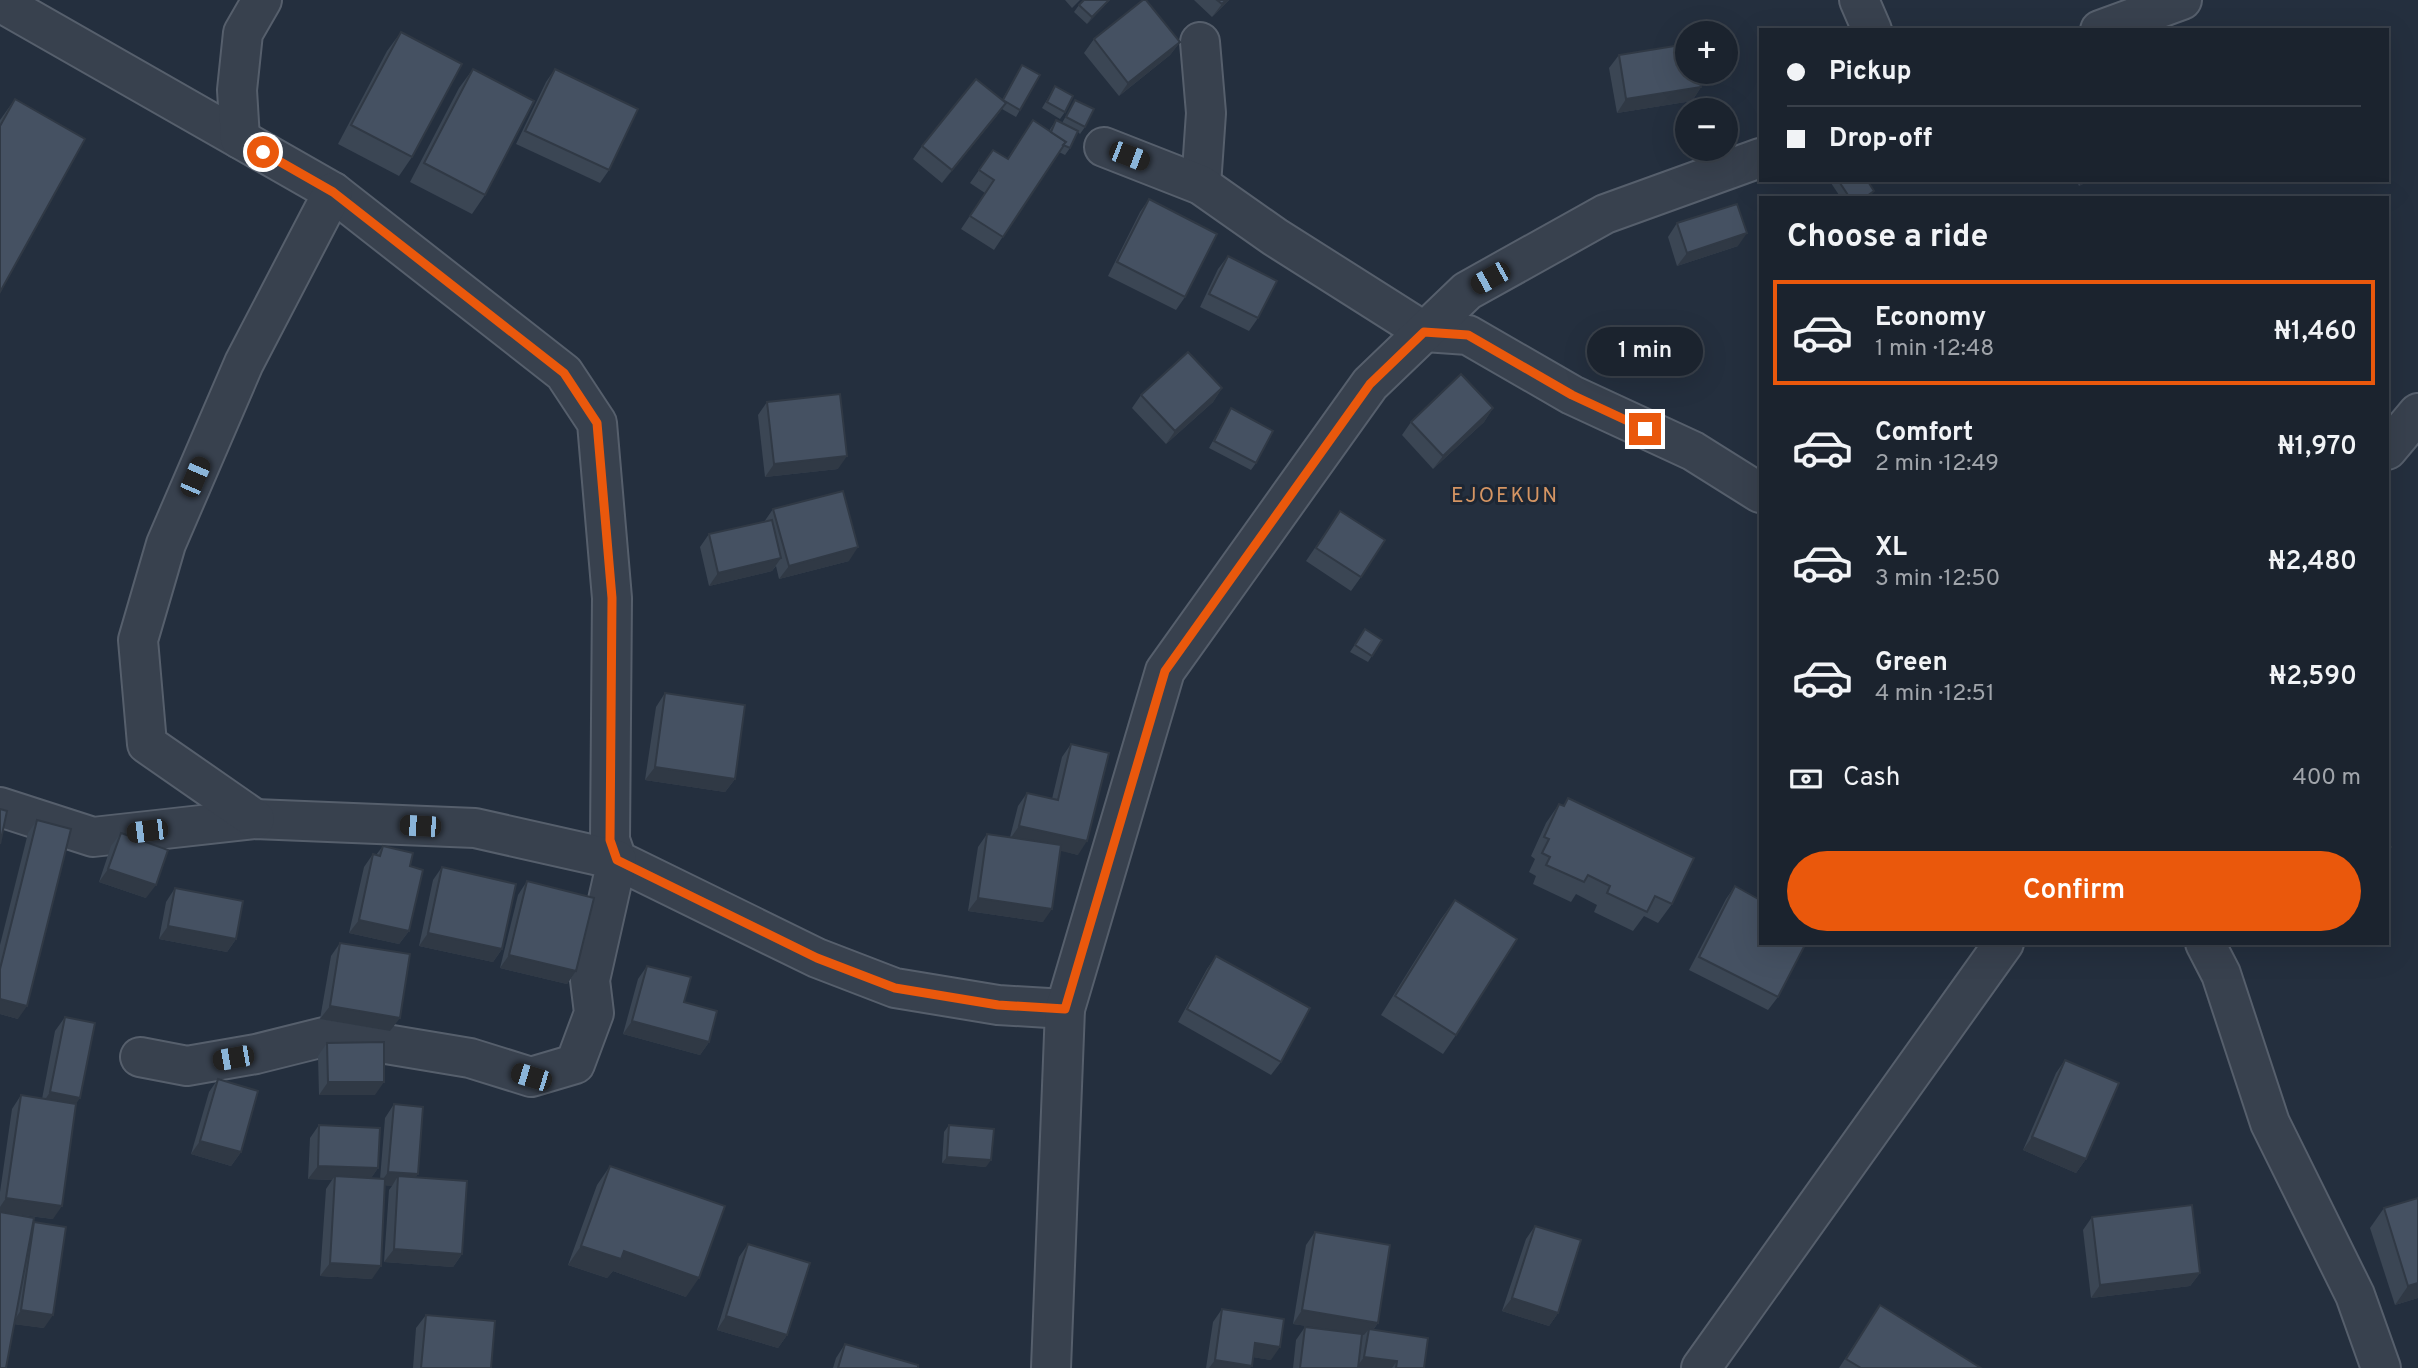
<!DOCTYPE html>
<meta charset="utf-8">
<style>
:root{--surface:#1b232e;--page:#242b36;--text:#f1f3f6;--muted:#a0a4aa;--line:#39404a;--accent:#ea580c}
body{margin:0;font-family:Overpass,sans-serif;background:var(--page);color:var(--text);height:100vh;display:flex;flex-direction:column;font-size:26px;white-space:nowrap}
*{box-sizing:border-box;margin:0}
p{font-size:23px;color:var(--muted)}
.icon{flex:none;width:38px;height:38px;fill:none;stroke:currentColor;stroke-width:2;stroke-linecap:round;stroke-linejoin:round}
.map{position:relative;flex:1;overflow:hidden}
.details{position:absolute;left:1759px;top:196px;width:630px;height:749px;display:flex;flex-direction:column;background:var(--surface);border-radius:0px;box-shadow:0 7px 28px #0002,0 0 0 2px var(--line)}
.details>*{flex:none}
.banner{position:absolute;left:1759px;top:28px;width:630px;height:154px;border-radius:0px;box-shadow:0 7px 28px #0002,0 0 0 2px var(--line);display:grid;align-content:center;height:154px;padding:0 28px;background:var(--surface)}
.controls{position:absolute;left:1675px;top:21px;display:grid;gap:14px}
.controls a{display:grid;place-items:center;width:63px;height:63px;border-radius:50%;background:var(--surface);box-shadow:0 7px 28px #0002,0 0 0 2px var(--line);font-size:35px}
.end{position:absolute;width:32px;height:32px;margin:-16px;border:9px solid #ea580c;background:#fff;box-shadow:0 0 0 4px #fff}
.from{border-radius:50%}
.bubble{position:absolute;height:49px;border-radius:24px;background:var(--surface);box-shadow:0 7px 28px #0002,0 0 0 2px var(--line);font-size:23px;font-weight:600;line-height:49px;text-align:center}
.car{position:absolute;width:21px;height:42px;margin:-21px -10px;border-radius:9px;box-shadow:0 0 5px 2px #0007;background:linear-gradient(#222 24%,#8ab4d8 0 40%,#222 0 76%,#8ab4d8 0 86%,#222 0)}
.banner b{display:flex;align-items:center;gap:24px;height:66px;font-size:26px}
.banner b+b{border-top:2px solid var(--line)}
.banner i{width:18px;height:18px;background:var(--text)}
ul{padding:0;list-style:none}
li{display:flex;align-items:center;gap:21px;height:105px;margin:0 14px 10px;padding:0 14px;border:4px solid transparent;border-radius:0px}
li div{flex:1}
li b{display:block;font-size:26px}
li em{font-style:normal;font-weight:600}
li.on{border-color:var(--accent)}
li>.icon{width:63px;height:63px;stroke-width:1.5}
h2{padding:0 28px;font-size:32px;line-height:84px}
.pay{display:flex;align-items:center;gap:18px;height:77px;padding:0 28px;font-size:26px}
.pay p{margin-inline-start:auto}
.cta{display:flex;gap:14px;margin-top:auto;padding:14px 28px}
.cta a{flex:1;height:80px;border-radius:42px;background:var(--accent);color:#fff;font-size:28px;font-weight:600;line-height:80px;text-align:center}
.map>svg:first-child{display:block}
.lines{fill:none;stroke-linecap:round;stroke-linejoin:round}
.minor-casing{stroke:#565f6c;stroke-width:42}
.minor{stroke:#38414e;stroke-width:38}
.wall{fill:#3b4654}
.shaded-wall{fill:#303945}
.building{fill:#455162;stroke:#303945;stroke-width:2}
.route{stroke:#ea580c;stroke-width:9}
.labels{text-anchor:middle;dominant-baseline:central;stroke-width:6;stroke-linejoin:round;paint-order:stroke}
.quarter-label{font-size:21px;letter-spacing:2px;fill:#d59563;stroke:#1d2633}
</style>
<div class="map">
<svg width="2418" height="1368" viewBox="0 0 2418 1368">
<rect width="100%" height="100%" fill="#242f3e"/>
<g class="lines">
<!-- minor casing -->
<g class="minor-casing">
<g id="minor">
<polyline points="1859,0 1872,30"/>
<polyline points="0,2 333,192 564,373 597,423 612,598 610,840 617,860 817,958 895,988 998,1005 1065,1009"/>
<polyline points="2100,30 2182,0"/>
<polyline points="1200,42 1206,113 1201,185"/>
<polyline points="240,139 237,90 243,33 262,0"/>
<polyline points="1104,147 1201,185 1275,237 1425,332 1468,335 1572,395 1693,451 1760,493"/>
<polyline points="2387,450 2418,413"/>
<polyline points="0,807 93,837 255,819 475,828 617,860 590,980 594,1013 575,1064 531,1077 470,1058 332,1035 256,1054 187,1066 140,1057"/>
<polyline points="255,819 147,744 138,640 166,544 244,363 333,192"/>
<polyline points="2205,943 2221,974 2270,1123 2355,1295 2381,1368"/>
<polyline points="1051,1368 1065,1009 1165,671 1370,384 1467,291 1605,214 1760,158"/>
<polyline points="1701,1368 2004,943"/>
</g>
</g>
<!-- minor -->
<use href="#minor" class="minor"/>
</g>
<!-- wall -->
<g class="wall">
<polygon points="1065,0 1080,0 1072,8"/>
<polygon points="1110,0 1087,24 1074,12 1079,5"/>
<polygon points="1194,0 1229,0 1212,17"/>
<polygon points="401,32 412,157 399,176 338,144 387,51"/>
<polygon points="1094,39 1180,42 1170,55 1119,96 1084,53"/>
<polygon points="1619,55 1701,87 1692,101 1617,113 1609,68"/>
<polygon points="1022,65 1020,110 1016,117 1002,109 942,183 913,159 922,146 1002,100"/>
<polygon points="473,69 485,195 472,214 410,182 459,88"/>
<polygon points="555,69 609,170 600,183 516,144 546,82"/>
<polygon points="1055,86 1065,112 1060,119 1042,108"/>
<polygon points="15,99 0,292 0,120"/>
<polygon points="1075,100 1085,127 1080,134 1078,132 1070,148 1065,155 1059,152 994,250 961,229 985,193 970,183 993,150 1007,159 1033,120 1049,131 1056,120 1062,123"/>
<polygon points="1829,180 1867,180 1874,191 1869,198 1841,198"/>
<polygon points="2076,180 2091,180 2079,186"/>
<polygon points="1149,199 1185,297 1176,310 1108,276 1140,212"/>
<polygon points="1677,223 1738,246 1677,266 1668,237"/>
<polygon points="1228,256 1258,318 1249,331 1200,307 1218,269"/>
<polygon points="1222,388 1213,402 1166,444 1132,408 1141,395"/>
<polygon points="767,402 838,469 765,477 758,415"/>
<polygon points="1231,408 1256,463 1251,470 1209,448"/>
<polygon points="1493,408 1484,422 1433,469 1402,435 1411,422"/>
<polygon points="773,509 849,561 779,579 776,566 772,571 709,586 700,547 709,534 764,522"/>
<polygon points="1340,511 1361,577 1351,591 1306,561"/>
<polygon points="1365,629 1382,640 1368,662 1350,652"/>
<polygon points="665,693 735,779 725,792 645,780 656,707"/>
<polygon points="1071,744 1078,855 1060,850 1043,922 968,911 978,847 987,834 1010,837 1018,806 1027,793 1052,799 1062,757"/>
<polygon points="1568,798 1672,904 1658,923 1644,916 1633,931 1594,912 1597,905 1576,894 1571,902 1533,884 1536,876 1529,872 1535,859 1531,856 1546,823 1559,804 1563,806"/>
<polygon points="37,820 18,1019 0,1014 0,945 28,833"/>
<polygon points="121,833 146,898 99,882 111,846"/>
<polygon points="383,846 410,866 409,931 399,944 349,933 364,867 373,854 376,855"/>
<polygon points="442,867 502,949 493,962 419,946 433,880"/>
<polygon points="527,881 576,971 567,984 500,968 518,895"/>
<polygon points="1735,886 1778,997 1768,1010 1689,970 1726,899"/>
<polygon points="175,888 236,939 227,952 159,939 166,902"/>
<polygon points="1455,900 1456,1035 1443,1054 1381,1015 1441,919"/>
<polygon points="340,943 390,1031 320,1019 331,956"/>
<polygon points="1216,956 1281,1062 1271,1075 1178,1022 1207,969"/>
<polygon points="647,966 684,1002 709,1042 700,1055 623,1034 638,979"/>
<polygon points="65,1017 76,1104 53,1219 5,1213 33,1223 44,1328 14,1324 0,1368 0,1192 12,1109 21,1095 42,1099 55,1031"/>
<polygon points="327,1043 375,1095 319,1095 318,1056"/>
<polygon points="2065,1060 2086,1159 2076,1173 2023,1150 2056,1073"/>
<polygon points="218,1079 241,1152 231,1166 191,1154 209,1092"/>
<polygon points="394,1104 418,1174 415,1177 462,1254 453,1267 384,1262 389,1190 392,1186 385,1185 372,1279 320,1276 326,1189 332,1180 308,1179 310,1138 319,1125 378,1168 371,1178 380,1179 385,1118"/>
<polygon points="949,1125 986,1167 942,1163 944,1132"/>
<polygon points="610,1166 686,1297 613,1271 607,1278 568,1265 597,1185"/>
<polygon points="2384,1208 2418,1298 2395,1305 2370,1228"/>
<polygon points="2092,1217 2200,1273 2190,1286 2091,1298 2083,1230"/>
<polygon points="1535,1226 1558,1313 1549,1326 1502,1311 1526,1239"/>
<polygon points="1315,1232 1378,1323 1373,1330 1424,1368 1293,1368 1296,1340 1305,1327 1329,1329 1293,1324 1306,1245"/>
<polygon points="748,1244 787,1335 778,1348 717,1330 739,1257"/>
<polygon points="1880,1305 1981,1368 1839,1368"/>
<polygon points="1222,1309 1271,1360 1253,1357 1250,1368 1206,1368 1213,1322"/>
<polygon points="426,1315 491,1368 413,1368 416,1328"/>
<polygon points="845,1344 918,1368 833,1368 836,1358"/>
</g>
<!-- shaded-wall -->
<g class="shaded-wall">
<polygon points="1109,0 1110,0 1087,24 1092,17"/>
<polygon points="1226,0 1229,0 1212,17 1222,4"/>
<polygon points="1180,42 1170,55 1119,96 1128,83"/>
<polygon points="1701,87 1692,101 1617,113 1626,99"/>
<polygon points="1006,103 997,116 942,183 952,170"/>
<polygon points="2083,180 2091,180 2079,186"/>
<polygon points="1747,233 1738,246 1677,266 1687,253"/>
<polygon points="1222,388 1213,402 1166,444 1175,431"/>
<polygon points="1493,408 1484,422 1433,469 1443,456"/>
<polygon points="847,456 838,469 765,477 774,464"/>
<polygon points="858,547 849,561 779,579 789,566"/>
<polygon points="781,558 772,571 709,586 718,573"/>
<polygon points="655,767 735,779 725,792 645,780"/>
<polygon points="1019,826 1087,841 1078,855 1010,839"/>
<polygon points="108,869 156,885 146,898 99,882"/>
<polygon points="978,898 1052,909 1043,922 968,911"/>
<polygon points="359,920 409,931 399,944 349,933"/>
<polygon points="168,926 236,939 227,952 159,939"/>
<polygon points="428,933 502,949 493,962 419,946"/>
<polygon points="509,955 576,971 567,984 500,968"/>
<polygon points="0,999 27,1006 18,1019 0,1014"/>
<polygon points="330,1006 400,1018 390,1031 320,1019"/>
<polygon points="632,1021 709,1042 700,1055 623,1034"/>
<polygon points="328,1082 384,1082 375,1095 319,1095"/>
<polygon points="50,1092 80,1098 71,1111 41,1106"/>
<polygon points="2032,1137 2086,1159 2076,1173 2023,1150"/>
<polygon points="200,1141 241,1152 231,1166 191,1154"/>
<polygon points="947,1157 991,1160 986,1167 942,1163"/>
<polygon points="318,1166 378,1168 369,1181 335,1176 332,1180 308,1179"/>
<polygon points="388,1172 418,1174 409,1187 398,1176 392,1186 379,1185"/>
<polygon points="6,1198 62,1206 53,1219 0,1212 0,1207"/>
<polygon points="581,1246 624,1251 699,1278 686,1297 613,1271 607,1278 568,1265"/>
<polygon points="394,1249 462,1254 453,1267 384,1262"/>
<polygon points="330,1263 381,1266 372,1279 320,1276"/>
<polygon points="2200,1273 2190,1286 2091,1298 2100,1285"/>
<polygon points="2418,1283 2418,1298 2395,1305 2408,1286"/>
<polygon points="1512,1298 1558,1313 1549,1326 1502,1311"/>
<polygon points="21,1310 53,1315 44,1328 12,1324"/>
<polygon points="1302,1310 1378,1323 1368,1336 1369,1329 1364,1335 1293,1324"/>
<polygon points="726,1316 787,1335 778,1348 717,1330"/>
<polygon points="1255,1343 1280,1347 1271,1360 1246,1356"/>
<polygon points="1364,1357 1397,1361 1392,1368 1356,1368"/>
<polygon points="1215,1360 1252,1366 1250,1368 1209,1368"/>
</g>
<!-- building -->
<g class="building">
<polygon points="1084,0 1109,0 1092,17 1079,5"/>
<polygon points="1143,0 1146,0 1180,42 1128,83 1094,39"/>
<polygon points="1217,0 1226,0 1222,4"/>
<polygon points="401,32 462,64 412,157 351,125"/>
<polygon points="1687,44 1687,72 1698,72 1701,87 1626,99 1619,55"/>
<polygon points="1022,65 1040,75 1020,110 1003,100"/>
<polygon points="473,69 534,101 485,195 424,163"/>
<polygon points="555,69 638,109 609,170 525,131"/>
<polygon points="976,79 1006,103 952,170 922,146"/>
<polygon points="1055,86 1073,96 1065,112 1047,102"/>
<polygon points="15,99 85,139 0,292 0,126"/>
<polygon points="1075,100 1094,109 1085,127 1066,117"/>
<polygon points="1033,120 1066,142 1003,237 970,216 994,180 979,170 993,150 1008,159"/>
<polygon points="1056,120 1078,131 1070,148 1063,145 1066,142 1051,132"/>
<polygon points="1838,180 1867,180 1874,191 1864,198 1850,198"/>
<polygon points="1149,199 1217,234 1185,297 1117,262"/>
<polygon points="1737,204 1747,233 1687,253 1677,223"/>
<polygon points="1228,256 1277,281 1258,318 1209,294"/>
<polygon points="1188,352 1222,388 1175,431 1141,395"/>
<polygon points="1461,374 1493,408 1443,456 1411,422"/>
<polygon points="840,394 847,456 774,464 767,402"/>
<polygon points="1231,408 1273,431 1256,463 1214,441"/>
<polygon points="843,491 858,547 789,566 773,509"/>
<polygon points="1340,511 1385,540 1361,577 1316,548"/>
<polygon points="772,520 781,558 718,573 709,534"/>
<polygon points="1365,629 1382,640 1372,656 1355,645"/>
<polygon points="665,693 745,705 735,779 655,767"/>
<polygon points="1071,744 1109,753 1087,841 1019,826 1027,793 1058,800"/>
<polygon points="1568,798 1694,858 1672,904 1655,896 1647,912 1607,893 1610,886 1588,875 1584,882 1546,865 1550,857 1542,853 1549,839 1544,837 1559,804 1564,806"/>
<polygon points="0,809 7,811 0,844"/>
<polygon points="37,820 71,829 27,1006 0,999 0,969"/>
<polygon points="121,833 168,850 156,885 108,869"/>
<polygon points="987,834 1061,845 1052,909 978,898"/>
<polygon points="2387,842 2391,847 2387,851"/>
<polygon points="383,846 413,853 410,866 423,870 409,931 359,920 373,854 380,856"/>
<polygon points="442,867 516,884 502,949 428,933"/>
<polygon points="527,881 594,898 576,971 509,955"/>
<polygon points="1735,886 1760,900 1760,943 1806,943 1778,997 1699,957"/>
<polygon points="175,888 243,901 236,939 168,926"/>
<polygon points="1455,900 1517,939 1456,1035 1395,996"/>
<polygon points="340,943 410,954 400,1018 330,1006"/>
<polygon points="1216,956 1310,1008 1281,1062 1187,1009"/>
<polygon points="647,966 691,977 684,1002 717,1011 709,1042 632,1021"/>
<polygon points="65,1017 95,1023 80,1098 50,1092"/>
<polygon points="384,1042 384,1082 328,1082 327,1043"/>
<polygon points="2065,1060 2119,1083 2086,1159 2032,1137"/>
<polygon points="218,1079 258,1091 241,1152 200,1141"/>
<polygon points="21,1095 76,1104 62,1206 6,1198"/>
<polygon points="394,1104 423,1107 418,1174 388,1172"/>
<polygon points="319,1125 380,1128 378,1168 318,1166"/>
<polygon points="949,1125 994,1129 991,1160 947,1157"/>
<polygon points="610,1166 725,1206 699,1278 624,1251 621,1259 581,1246"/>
<polygon points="335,1176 385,1179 381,1266 330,1263"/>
<polygon points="398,1176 467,1181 462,1254 394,1249"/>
<polygon points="2418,1198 2418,1283 2408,1286 2384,1208"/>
<polygon points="2192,1205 2200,1273 2100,1285 2092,1217"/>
<polygon points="0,1212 34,1218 6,1368 0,1368"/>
<polygon points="34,1222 66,1227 53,1315 21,1310"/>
<polygon points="1535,1226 1581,1240 1558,1313 1512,1298"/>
<polygon points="1315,1232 1390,1245 1378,1323 1302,1310"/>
<polygon points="748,1244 810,1263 787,1335 726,1316"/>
<polygon points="1880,1305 1981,1368 1861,1368 1846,1359"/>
<polygon points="1222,1309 1284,1319 1280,1347 1255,1343 1252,1366 1215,1360"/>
<polygon points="426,1315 495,1321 491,1368 421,1368"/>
<polygon points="1305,1327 1362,1334 1358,1368 1300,1368"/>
<polygon points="1369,1329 1428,1338 1424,1368 1396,1368 1397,1361 1364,1357"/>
<polygon points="845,1344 918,1365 918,1368 838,1368"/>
</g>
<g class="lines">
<!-- route -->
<polyline class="route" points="263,152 333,192 564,373 597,423 612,598 610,840 617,860 817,958 895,988 998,1005 1065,1009 1165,671 1370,384 1424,332 1468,335 1572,395 1645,429"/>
</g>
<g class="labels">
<!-- quarter labels -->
<g class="quarter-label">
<text x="1505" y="496">EJOEKUN</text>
</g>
</g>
</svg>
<div class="controls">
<a>+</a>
<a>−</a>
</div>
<i class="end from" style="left:263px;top:152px"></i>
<i class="end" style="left:1645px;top:429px"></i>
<div class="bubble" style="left:1587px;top:327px;width:116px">1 min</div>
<i class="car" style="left:1129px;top:156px;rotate:111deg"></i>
<i class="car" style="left:1490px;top:278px;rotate:241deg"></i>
<i class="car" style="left:195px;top:477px;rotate:23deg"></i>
<i class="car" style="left:420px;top:826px;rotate:273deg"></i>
<i class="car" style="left:147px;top:831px;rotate:263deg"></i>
<i class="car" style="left:233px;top:1058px;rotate:260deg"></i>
<i class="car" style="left:531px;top:1077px;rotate:287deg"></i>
<div class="banner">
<b><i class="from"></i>Pickup</b>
<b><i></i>Drop-off</b>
</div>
<section class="details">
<h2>Choose a ride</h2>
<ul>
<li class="on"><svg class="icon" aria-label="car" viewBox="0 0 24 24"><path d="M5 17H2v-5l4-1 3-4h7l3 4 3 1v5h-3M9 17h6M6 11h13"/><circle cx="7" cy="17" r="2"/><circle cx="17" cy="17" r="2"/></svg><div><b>Economy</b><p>1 min · 12:48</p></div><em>₦1,460</em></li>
<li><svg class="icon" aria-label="car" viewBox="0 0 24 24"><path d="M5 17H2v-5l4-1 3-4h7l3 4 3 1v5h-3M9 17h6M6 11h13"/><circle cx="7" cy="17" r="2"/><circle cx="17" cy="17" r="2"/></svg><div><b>Comfort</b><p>2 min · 12:49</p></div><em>₦1,970</em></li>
<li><svg class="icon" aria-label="car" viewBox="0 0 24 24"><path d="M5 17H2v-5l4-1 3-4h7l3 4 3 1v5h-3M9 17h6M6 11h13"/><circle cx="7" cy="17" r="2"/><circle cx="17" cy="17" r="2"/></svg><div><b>XL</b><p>3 min · 12:50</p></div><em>₦2,480</em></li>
<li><svg class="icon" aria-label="car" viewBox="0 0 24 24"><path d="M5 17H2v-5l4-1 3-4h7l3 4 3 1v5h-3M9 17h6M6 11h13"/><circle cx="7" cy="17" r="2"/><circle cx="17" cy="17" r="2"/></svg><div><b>Green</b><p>4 min · 12:51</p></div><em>₦2,590</em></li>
</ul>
<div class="pay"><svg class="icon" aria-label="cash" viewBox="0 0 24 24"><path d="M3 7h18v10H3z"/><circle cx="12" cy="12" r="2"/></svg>Cash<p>400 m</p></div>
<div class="cta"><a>Confirm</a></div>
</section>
</div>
